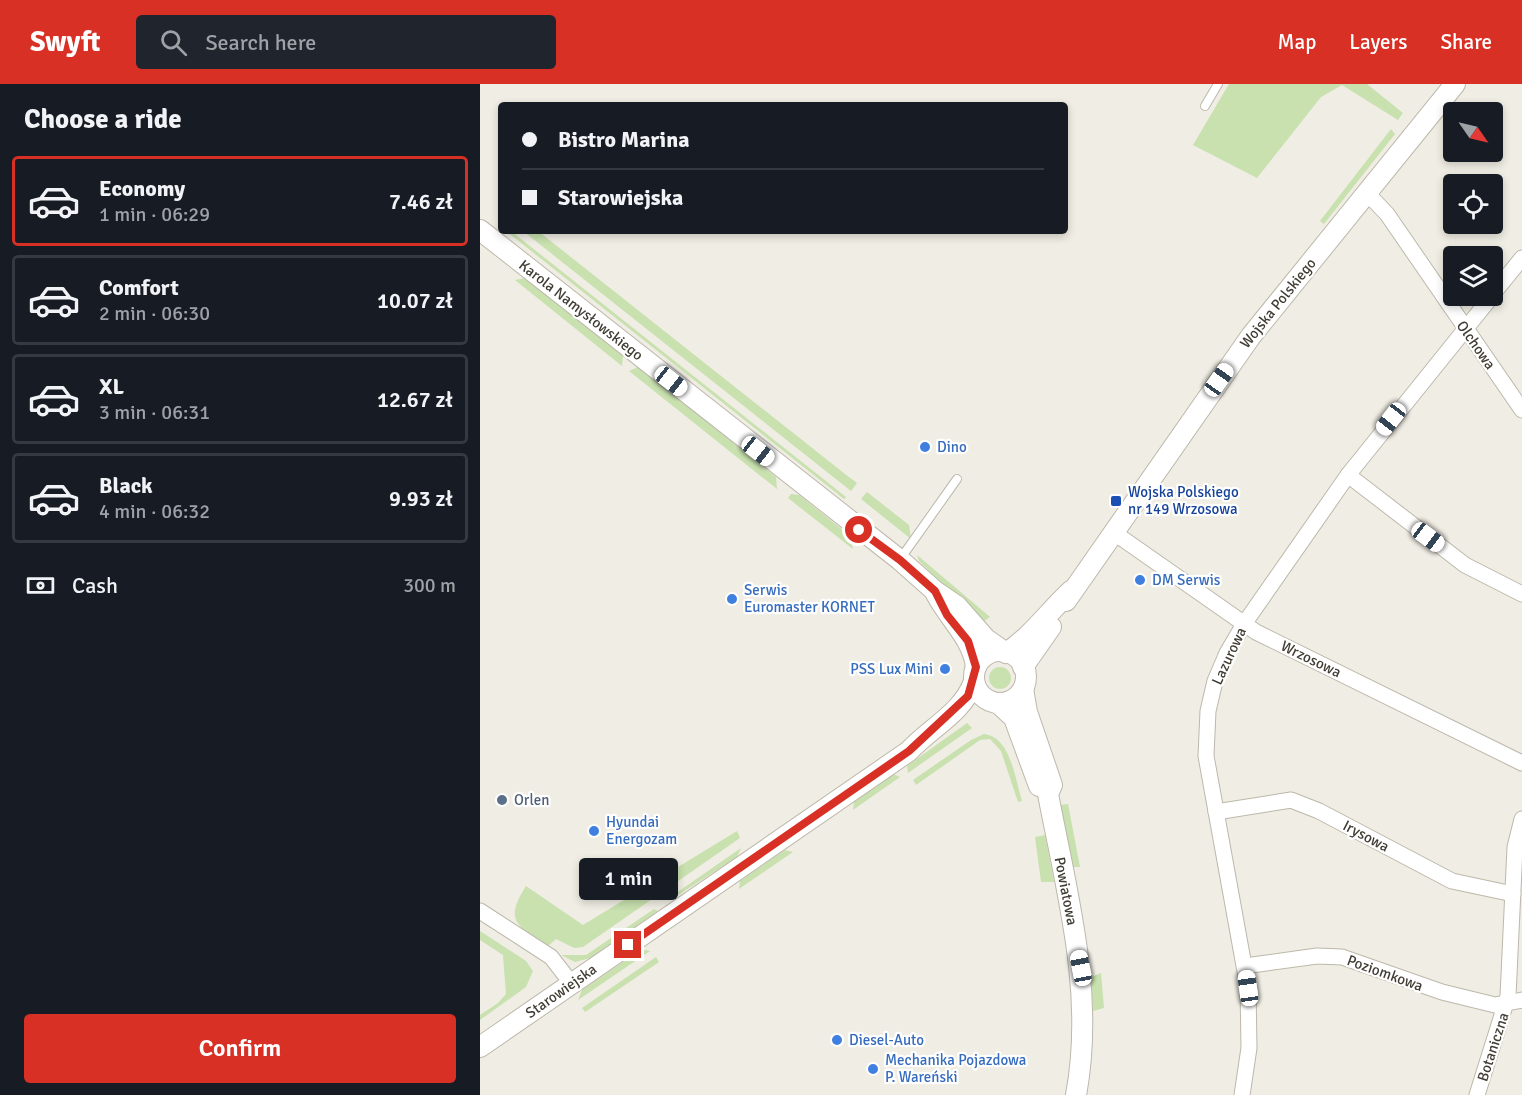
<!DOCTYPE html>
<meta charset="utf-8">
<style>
:root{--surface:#171b24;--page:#20242c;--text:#f1f3f6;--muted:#9ea1a6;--line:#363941;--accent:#d93025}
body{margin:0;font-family:Signika,sans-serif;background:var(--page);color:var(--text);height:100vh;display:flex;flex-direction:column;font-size:22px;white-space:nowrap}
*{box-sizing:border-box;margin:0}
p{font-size:20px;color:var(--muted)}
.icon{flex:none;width:33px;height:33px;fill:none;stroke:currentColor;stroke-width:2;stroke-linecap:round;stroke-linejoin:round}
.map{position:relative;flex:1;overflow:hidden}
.side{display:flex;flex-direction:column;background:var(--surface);width:480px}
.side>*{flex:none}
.top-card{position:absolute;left:18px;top:18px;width:570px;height:132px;border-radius:6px;box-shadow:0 3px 9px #0003;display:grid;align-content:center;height:132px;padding:0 24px;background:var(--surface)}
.needle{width:39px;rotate:124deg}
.controls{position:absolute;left:963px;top:18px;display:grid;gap:12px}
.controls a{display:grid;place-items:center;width:60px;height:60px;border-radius:6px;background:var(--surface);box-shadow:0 3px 9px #0003;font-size:30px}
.end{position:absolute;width:27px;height:27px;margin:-14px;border:8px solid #d93025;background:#fff;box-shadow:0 0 0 3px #fff}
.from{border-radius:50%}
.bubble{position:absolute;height:42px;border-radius:6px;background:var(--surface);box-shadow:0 3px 9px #0003;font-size:20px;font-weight:600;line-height:42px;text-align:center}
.car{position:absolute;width:18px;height:36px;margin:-18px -9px;border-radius:8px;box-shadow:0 0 4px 2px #0007;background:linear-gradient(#fff 24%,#345 0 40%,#fff 0 76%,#345 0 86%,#fff 0)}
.top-card b{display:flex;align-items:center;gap:21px;height:57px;font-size:22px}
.top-card b+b{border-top:2px solid var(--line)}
.top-card i{width:15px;height:15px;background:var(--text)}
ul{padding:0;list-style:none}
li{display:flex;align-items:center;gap:18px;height:90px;margin:0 12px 9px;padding:0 12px;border:3px solid var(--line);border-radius:6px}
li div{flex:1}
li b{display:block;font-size:22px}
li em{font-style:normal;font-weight:600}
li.selected{border-color:var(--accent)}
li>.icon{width:54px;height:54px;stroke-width:1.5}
h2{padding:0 24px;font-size:27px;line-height:72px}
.pay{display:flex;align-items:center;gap:15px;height:66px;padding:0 24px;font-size:22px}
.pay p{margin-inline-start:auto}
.cta{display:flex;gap:12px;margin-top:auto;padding:12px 24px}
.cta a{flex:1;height:69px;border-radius:6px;background:var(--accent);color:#fff;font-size:24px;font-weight:600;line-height:69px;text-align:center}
header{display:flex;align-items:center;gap:36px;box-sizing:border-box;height:84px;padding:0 30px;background:var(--accent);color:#fff}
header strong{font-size:28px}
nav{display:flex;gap:33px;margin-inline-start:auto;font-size:21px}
.search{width:420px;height:54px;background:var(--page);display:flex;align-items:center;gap:15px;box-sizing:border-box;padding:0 21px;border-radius:6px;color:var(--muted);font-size:22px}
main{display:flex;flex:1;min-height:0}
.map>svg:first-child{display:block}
.green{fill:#c8e1af}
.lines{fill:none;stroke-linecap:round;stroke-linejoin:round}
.service-casing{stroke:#bdb8aa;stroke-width:10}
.minor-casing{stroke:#bdb8aa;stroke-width:17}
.tertiary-casing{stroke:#bdb8aa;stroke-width:22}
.service{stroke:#fff;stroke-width:8}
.minor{stroke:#fff;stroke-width:15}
.tertiary{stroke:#fff;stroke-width:20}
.route{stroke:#d93025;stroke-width:8}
.shop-dot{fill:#3f7fe0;stroke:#fff;stroke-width:2}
.transit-dot{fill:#1a4fb4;stroke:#fff;stroke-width:2}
.service-dot{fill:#5c6f8a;stroke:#fff;stroke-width:2}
.labels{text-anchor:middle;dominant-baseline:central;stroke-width:4.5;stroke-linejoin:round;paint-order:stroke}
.street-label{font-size:15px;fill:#413d34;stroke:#fff}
.shop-label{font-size:15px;fill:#366cbe;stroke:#fff;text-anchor:start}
.transit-label{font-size:15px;fill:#164399;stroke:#fff;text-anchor:start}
.service-label{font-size:15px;fill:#4e5e75;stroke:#fff;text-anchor:start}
</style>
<header>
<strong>Swyft</strong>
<div class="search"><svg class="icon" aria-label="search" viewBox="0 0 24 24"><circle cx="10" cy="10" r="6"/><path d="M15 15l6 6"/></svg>Search here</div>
<nav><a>Map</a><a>Layers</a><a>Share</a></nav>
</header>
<main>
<section class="side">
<h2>Choose a ride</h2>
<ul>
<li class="selected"><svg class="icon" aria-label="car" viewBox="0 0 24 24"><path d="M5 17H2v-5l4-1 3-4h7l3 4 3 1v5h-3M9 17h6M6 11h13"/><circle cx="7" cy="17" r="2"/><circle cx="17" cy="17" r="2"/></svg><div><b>Economy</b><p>1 min · 06:29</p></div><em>7.46 zł</em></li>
<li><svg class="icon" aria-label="car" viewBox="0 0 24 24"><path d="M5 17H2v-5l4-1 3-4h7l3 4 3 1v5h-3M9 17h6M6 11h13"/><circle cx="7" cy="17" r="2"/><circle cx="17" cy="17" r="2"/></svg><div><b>Comfort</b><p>2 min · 06:30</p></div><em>10.07 zł</em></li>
<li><svg class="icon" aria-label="car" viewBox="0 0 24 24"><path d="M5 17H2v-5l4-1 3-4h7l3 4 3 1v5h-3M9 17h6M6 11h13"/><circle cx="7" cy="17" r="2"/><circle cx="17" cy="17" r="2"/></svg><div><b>XL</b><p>3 min · 06:31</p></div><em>12.67 zł</em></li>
<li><svg class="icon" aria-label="car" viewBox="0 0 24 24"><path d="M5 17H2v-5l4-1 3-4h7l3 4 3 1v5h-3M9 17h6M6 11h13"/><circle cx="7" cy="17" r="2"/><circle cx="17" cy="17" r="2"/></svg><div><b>Black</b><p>4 min · 06:32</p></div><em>9.93 zł</em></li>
</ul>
<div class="pay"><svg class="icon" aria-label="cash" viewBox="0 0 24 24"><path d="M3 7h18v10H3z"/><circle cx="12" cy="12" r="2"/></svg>Cash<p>300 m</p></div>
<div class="cta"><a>Confirm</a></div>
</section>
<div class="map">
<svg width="1042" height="1011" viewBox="0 0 1042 1011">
<rect width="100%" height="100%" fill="#f0ede4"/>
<!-- green -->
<g class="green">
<polygon points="749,0 887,0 923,29 918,36 862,1 841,13 777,94 713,61"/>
<polygon points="911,45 915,50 844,140 840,137"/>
<polygon points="26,147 31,147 366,413 364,415"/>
<polygon points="43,147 58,147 365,390 377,399 371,407"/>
<polygon points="45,194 143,272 142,282 35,196"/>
<polygon points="158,283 296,393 297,405 149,287"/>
<polygon points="387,408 429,441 431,455 381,415"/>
<polygon points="311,410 319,411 369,451 373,465 308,414"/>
<polygon points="437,471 510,533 500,540 481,517 439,477"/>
<circle cx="520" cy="594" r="11"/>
<polygon points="487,639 492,644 428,689 427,682"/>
<path d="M504,650C531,653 535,695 542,717L538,718L521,667L510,655L500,656L436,701L433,696L491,656Z"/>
<polygon points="413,690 420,693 373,726 374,718"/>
<polygon points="588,720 600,783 592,783 580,721"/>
<path d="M257,747L260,754L103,863L94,864L76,855L68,862C38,842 23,838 46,802L103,841Z"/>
<polygon points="565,751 574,798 561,798 555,753"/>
<polygon points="261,764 257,773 189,817 192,812"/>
<polygon points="305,766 313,768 259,805 260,797"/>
<polygon points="174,825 178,827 110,874 95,878 81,871 106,871"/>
<polygon points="0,847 46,877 53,887 46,903 0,936 0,931 18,919 26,910 23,871 0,856"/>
<polygon points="166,866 170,867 98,916 102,906 159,867"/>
<polygon points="176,873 179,878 105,928 102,924"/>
<polygon points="621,889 624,924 613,927 611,893"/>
</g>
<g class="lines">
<!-- service casing -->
<g class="service-casing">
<g id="service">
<polyline points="725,22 738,0"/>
<polyline points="421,474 477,395"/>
</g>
</g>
<!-- minor casing -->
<g class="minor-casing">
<g id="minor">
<polyline points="887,109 907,130 1042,326"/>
<polyline points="1012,211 1042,174"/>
<polyline points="868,391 985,481 1042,510"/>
<polyline points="633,448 776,548 1042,679"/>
<polyline points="736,728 811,716 839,727 972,797 1033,810"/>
<polyline points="0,827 71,873 92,900"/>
<polyline points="765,882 837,872 862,873 962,908 1015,921 1042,916"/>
<polyline points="762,1011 769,964 768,904 726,672 728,627 735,597 747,569 764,540 868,391 1012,212"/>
<polyline points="997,1011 1028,912 1035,763 1042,735"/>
</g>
</g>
<!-- tertiary casing -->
<g class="tertiary-casing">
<g id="tertiary">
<path d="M0,146L420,476L455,507L477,522L506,555L526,569C551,553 570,526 592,506"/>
<path d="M456,510C469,535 493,555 496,583"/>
<polyline points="586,517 771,252 975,0"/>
<circle cx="520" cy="593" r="26"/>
<polyline points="543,583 571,543"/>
<path d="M543,605L547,628L572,701L568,710C587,810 615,909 596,1011"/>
<polyline points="518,619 534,634 559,702"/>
<path d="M0,963L429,667C450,644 484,628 494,597"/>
</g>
</g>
<!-- service -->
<use href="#service" class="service"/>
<!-- minor -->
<use href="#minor" class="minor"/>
<!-- tertiary -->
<use href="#tertiary" class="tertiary"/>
</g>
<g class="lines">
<!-- route -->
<polyline class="route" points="148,861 429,667 488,612 496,583 488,557 467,531 455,507 420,476 379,446"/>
</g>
<!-- markers -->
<g class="shop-dot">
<circle cx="445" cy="363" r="6"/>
<circle cx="660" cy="496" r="6"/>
<circle cx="252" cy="515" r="6"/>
<circle cx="465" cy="585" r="6"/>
<circle cx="114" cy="747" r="6"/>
<circle cx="357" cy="956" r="6"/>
<circle cx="393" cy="985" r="6"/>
</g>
<rect class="transit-dot" x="630" y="411" width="12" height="12" rx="3"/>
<circle class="service-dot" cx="22" cy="716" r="6"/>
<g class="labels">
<!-- street labels -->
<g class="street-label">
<text transform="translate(798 219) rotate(-51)">Wojska Polskiego</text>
<text transform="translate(101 226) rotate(38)">Karola Namysłowskiego</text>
<text transform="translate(996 261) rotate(55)">Olchowa</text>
<text transform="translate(749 572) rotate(-65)">Lazurowa</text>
<text transform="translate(831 575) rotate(26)">Wrzosowa</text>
<text transform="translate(886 752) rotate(28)">Irysowa</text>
<text transform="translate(586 807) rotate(79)">Powiatowa</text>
<text transform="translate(905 889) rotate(20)">Poziomkowa</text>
<text transform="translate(81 907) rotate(-35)">Starowiejska</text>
<text transform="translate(1013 963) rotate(-72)">Botaniczna</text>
</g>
<!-- shop labels -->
<g class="shop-label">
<text x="457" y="363">Dino</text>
<text x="672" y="496">DM Serwis</text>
<text x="264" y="506">Serwis<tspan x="264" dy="17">Euromaster KORNET</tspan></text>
<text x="453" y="585" text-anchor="end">PSS Lux Mini</text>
<text x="126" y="738">Hyundai<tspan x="126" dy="17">Energozam</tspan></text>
<text x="369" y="956">Diesel-Auto</text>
<text x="405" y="976">Mechanika Pojazdowa<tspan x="405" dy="17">P. Wareński</tspan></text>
</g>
<!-- transit labels -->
<g class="transit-label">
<text x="648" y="408">Wojska Polskiego<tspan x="648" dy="17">nr 149 Wrzosowa</tspan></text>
</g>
<!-- service labels -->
<g class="service-label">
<text x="34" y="716">Orlen</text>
</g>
</g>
</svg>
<div class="controls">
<a><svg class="needle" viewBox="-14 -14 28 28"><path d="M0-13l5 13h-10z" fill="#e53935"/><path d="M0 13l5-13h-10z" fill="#9ea1a6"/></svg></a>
<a><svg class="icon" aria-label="locate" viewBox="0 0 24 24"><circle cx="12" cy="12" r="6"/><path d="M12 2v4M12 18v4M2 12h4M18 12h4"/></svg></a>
<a><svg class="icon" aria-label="layers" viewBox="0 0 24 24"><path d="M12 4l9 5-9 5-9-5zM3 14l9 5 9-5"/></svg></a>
</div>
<i class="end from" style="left:379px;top:446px"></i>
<i class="end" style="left:148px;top:861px"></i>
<div class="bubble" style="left:99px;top:774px;width:99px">1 min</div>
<i class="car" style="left:739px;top:296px;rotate:35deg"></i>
<i class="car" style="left:191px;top:297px;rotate:128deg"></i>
<i class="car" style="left:911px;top:335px;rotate:218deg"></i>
<i class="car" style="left:278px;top:367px;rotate:128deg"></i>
<i class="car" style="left:948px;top:453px;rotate:127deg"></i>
<i class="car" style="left:601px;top:884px;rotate:349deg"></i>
<i class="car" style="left:768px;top:904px;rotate:352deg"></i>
<div class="top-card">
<b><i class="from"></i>Bistro Marina</b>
<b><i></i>Starowiejska</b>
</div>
</div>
</main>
